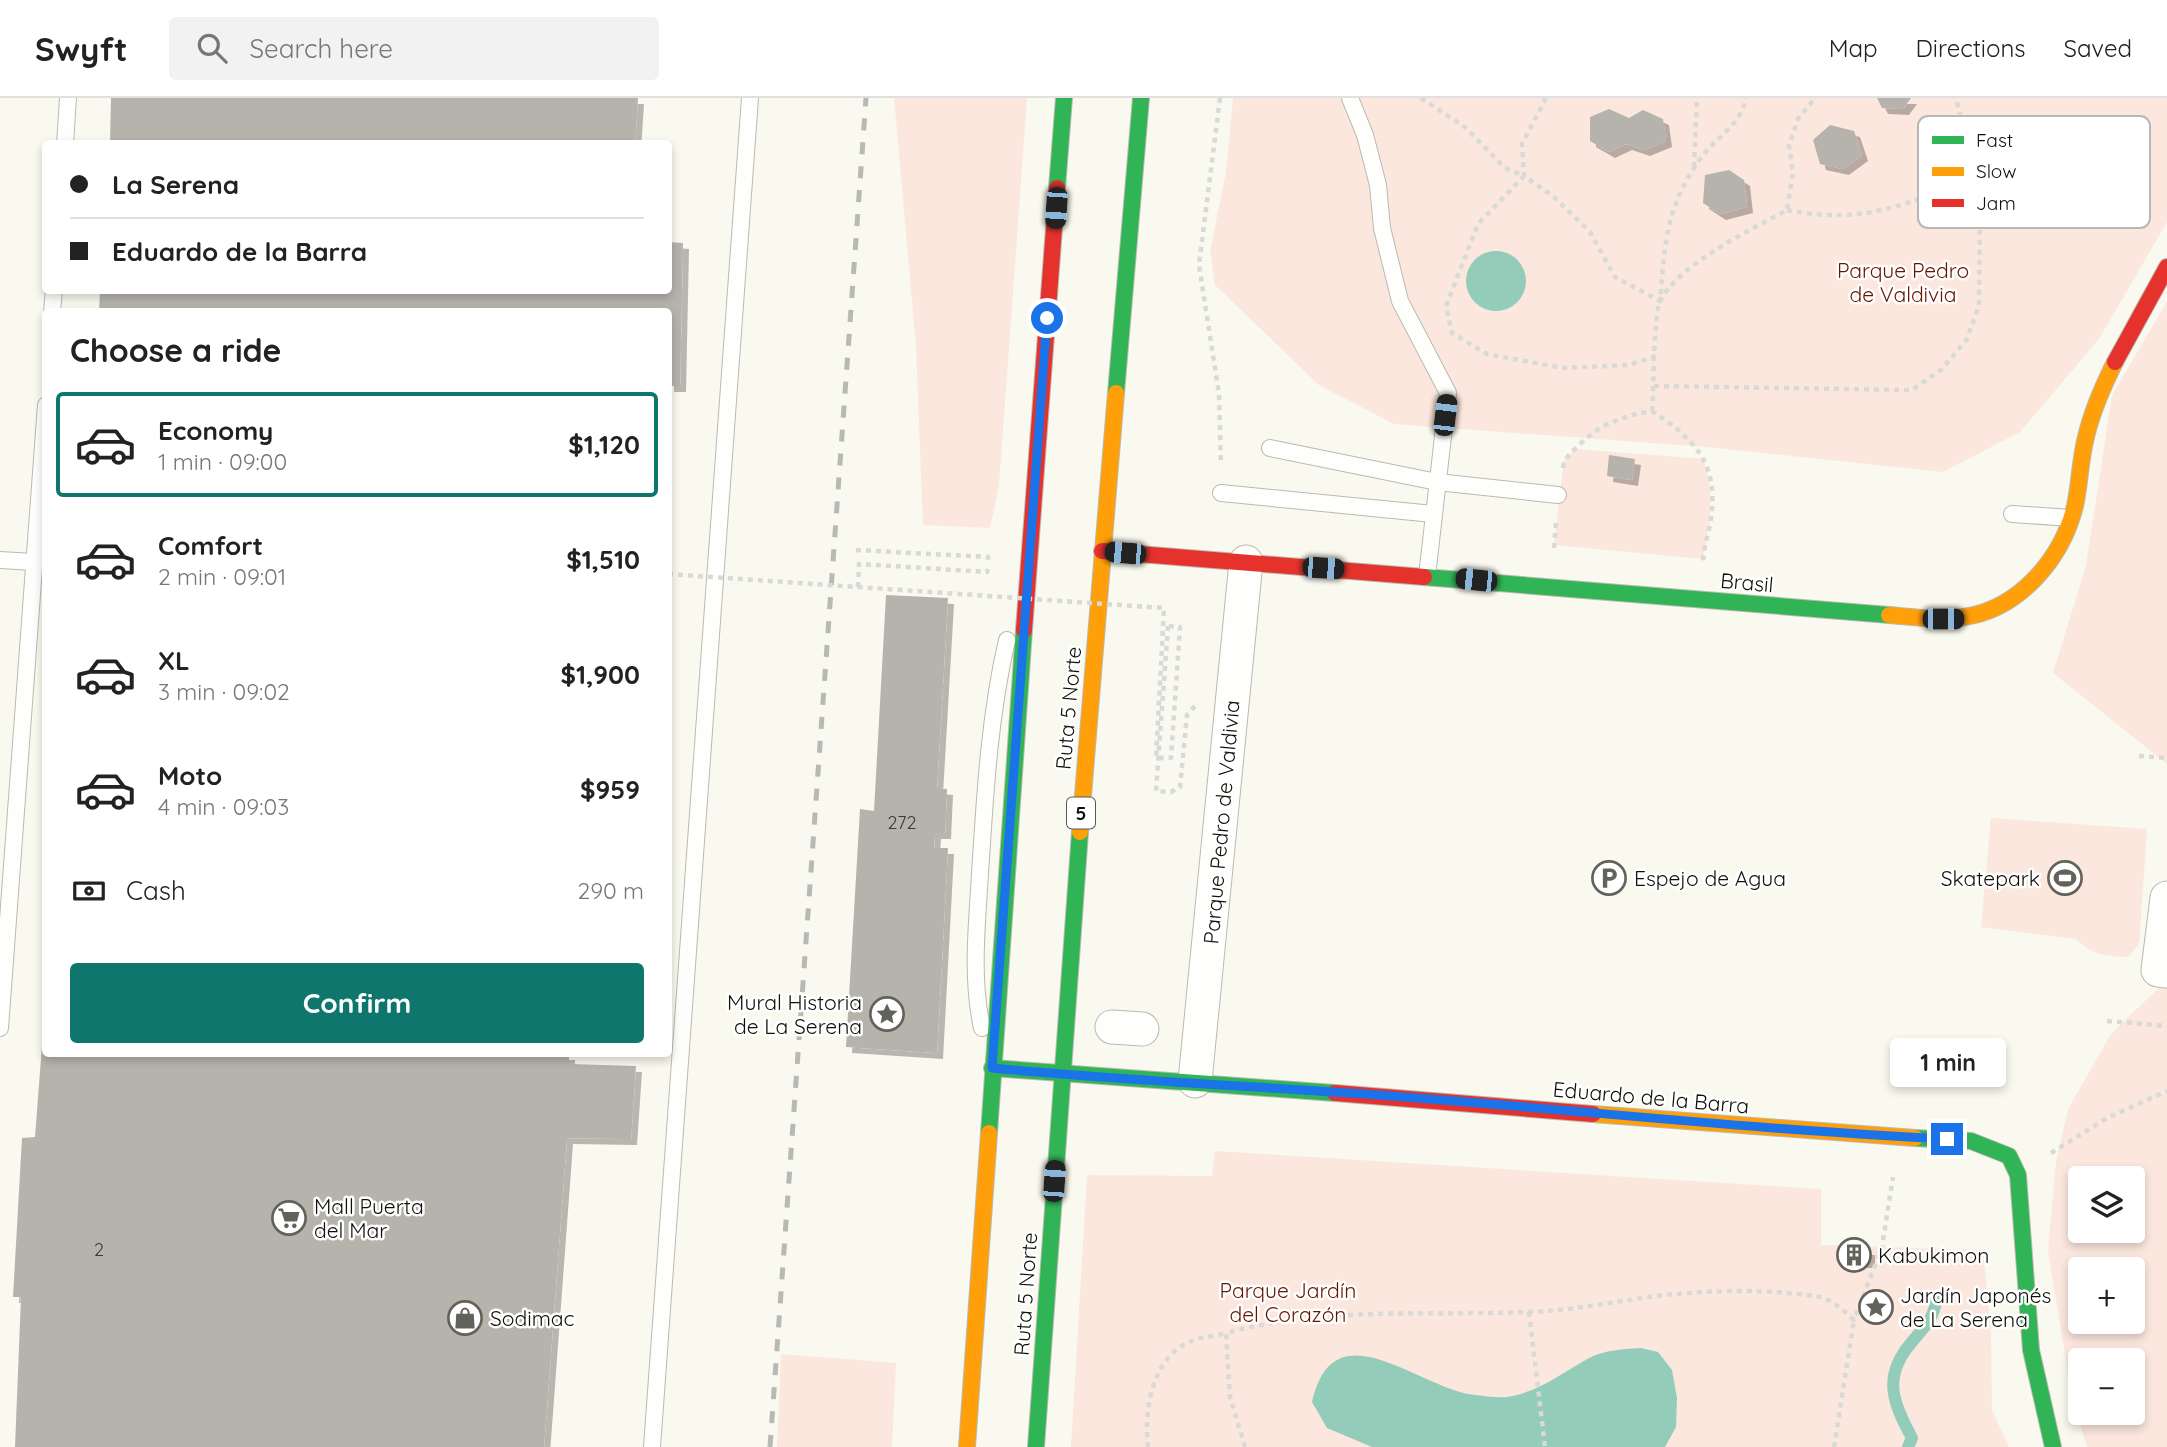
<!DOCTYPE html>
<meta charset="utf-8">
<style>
:root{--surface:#fff;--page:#f2f2f2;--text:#222;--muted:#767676;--line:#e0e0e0;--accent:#0f766e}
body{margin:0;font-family:Quicksand,sans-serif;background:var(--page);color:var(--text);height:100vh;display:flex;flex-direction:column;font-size:26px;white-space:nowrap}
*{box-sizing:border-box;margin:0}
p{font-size:23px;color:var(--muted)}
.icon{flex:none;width:38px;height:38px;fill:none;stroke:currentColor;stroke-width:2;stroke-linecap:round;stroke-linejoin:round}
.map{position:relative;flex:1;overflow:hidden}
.drawer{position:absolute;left:42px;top:210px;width:630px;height:749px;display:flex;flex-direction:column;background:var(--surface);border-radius:7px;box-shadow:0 4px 10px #0003}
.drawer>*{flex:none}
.hud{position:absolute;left:42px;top:42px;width:630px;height:154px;border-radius:7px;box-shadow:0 4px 10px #0003;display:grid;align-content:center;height:154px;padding:0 28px;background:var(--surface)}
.tools{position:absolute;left:2068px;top:1068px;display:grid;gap:14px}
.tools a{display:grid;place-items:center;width:77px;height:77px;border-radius:7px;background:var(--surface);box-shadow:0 4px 10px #0003;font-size:35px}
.end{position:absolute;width:32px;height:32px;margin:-16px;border:9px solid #1a73e8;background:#fff;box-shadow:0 0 0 4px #fff}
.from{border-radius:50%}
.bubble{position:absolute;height:49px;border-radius:7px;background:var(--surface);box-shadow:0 4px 10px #0003;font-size:23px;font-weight:700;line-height:49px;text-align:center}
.car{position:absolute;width:21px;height:42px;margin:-21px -10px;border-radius:9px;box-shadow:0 0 5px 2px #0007;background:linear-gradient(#222 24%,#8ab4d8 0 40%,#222 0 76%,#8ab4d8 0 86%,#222 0)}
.hud b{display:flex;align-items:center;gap:24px;height:66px;font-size:26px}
.hud b+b{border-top:2px solid var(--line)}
.hud i{width:18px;height:18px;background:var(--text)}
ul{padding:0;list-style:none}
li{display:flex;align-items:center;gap:21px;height:105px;margin:0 14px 10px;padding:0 14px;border:4px solid transparent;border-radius:7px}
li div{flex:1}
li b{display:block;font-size:26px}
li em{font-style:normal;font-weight:700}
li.active{border-color:var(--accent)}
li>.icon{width:63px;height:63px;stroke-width:1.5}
h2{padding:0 28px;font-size:32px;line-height:84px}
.pay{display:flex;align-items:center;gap:18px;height:77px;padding:0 28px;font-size:26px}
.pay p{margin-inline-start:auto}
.cta{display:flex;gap:14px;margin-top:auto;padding:14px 28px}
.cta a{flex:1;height:80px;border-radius:7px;background:var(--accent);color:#fff;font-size:28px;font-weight:700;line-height:80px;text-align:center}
header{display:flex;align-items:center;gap:42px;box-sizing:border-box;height:98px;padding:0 35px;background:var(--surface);border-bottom:2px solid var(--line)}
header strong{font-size:33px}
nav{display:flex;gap:38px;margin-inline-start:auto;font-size:24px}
.search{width:490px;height:63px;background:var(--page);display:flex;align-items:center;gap:18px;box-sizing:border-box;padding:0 24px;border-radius:7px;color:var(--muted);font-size:26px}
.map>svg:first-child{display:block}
.green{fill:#fbe7dd;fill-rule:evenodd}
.water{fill:#94ccba}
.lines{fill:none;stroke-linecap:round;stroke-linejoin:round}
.stream{stroke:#94ccba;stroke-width:12}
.building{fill:#b5b3ac;filter:url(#shadow)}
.lane-casing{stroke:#babab2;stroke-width:18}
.street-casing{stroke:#babab2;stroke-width:35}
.fast-casing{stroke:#babab2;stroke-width:18}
.slow-casing{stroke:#babab2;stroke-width:18}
.jam-casing{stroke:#babab2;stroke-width:18}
.path{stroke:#d9d9d6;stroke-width:4.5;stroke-dasharray:5 5;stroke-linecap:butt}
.lane{stroke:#fefefd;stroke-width:16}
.street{stroke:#fefefd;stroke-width:33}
.fast{stroke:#30b455;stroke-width:16}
.slow{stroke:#ff9f0a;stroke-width:16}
.jam{stroke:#e5322d;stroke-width:16}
.rail{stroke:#b8b8b4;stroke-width:5;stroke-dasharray:12 12;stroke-linecap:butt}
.path-bridge{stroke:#d9d9d6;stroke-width:4.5;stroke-dasharray:5 5;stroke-linecap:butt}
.route{stroke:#1a73e8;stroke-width:9}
.labels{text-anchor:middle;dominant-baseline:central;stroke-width:5;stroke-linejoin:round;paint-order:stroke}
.number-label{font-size:18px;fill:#393932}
.shield{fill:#fff;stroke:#585854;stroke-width:2}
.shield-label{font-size:19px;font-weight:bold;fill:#10100a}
.park-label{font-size:21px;fill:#631600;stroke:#fff}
.street-label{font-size:21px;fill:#10100a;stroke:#fff}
.poi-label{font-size:21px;fill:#10100a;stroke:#fff;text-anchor:start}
.key{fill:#fff;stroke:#b7b7b6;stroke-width:2}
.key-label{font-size:19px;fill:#10100a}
</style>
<header>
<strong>Swyft</strong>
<div class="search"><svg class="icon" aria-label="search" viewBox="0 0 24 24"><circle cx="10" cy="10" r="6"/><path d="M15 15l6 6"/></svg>Search here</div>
<nav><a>Map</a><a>Directions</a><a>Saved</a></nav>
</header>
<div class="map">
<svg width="2167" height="1349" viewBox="0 0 2167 1349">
<defs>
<filter id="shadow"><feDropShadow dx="6" dy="6" stdDeviation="0" flood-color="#0004"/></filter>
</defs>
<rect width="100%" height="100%" fill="#f9f9ef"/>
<!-- green -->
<g class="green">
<polygon points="894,0 1027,0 999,387 990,430 923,427 916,248"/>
<polygon points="1233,0 2167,0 2167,124 2099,241 2020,334 1943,374 1706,349 1394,326 1319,287 1215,187 1210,153 1226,74"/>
<polygon points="2167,204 2167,666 2053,575 2086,468 2112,297"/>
<path d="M1575,351L1703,361C1716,395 1710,426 1703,461L1554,447L1564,362Z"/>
<path d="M1991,720L2147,731L2139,846L2128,859C2106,858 2093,858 2076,841L1981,829Z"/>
<path d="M2167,882V1349H2087L2073,1304L2048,1153L2056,1064L2068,1011L2111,936ZM2081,1080H2133V1132H2081ZM2081,1171H2133V1223H2081ZM2081,1262H2133V1314H2081Z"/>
<polygon points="1215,1053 1821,1091 1821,1147 1983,1152 1991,1235 1992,1312 2009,1349 1071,1349 1087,1077 1212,1078"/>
<polygon points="781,1256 896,1265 892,1349 777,1349"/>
</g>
<!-- water -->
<g class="water">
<circle cx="1496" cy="183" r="30"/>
<path d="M1641,1250L1658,1254L1672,1272L1677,1300L1676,1329L1665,1349H1372L1327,1330L1312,1304C1334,1207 1418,1291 1475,1297C1485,1298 1497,1300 1507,1299C1539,1294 1562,1275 1589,1260C1605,1252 1624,1251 1641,1250Z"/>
</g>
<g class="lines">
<!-- stream -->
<path class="stream" d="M1908,1349L1912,1340C1893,1305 1882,1279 1911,1245C1926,1227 1933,1223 1937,1199"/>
</g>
<!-- building -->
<g class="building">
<polygon points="111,0 638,0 635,46 110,46"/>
<polygon points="1877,0 1911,0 1903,11 1882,10"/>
<polygon points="1609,11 1629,20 1643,12 1663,21 1666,43 1644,52 1626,46 1609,54 1590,43 1590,19"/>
<polygon points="1830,27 1854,33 1862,57 1843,71 1820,66 1813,42"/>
<polygon points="1729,72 1744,82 1747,109 1720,116 1703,105 1705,77"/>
<polygon points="668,144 683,145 680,288 668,288 668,214 99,214 100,192 668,192"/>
<polygon points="1609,357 1635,361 1632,382 1607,378"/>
<polygon points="886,497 948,500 937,690 947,691 945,735 935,735 934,750 948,750 937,955 846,949 860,711 874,713"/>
<polygon points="44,921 46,956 569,956 569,966 636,968 631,1041 567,1040 544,1349 15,1349 21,1199 13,1199 22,1040 35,1039"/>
<polygon points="1839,1150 1869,1151 1869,1164 1839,1164"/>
</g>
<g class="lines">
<!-- lane casing -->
<g class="lane-casing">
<g id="lane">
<polyline points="1350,0 1365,37 1378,87 1382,130 1400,203 1448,295 1427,478"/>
<polyline points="65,46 68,0"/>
<polyline points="52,214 54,192"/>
<polyline points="1270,350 1437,384 1558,397"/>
<polyline points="1221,395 1433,416"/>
<polyline points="2012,416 2071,420"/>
<polyline points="0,462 34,464"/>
<polyline points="0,930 46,307"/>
<path d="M982,930C971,879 977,827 980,776C985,697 989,620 1007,542"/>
<polyline points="652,1349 750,0"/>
</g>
</g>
<!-- street casing -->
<g class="street-casing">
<g id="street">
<polyline points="2167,800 2158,872 2167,873"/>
<polyline points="1112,929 1142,931"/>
<polyline points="1195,983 1246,464"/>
</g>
</g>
<!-- fast casing -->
<g class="fast-casing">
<g id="fast">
<polyline points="1057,90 1064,0"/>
<polyline points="1116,295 1141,0"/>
<polyline points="1424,479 1889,517"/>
<polyline points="992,970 1335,995"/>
<polyline points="989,1035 1024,532"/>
<polyline points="1915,1040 1971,1043 2009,1058 2018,1077 2031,1252 2053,1349"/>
<polyline points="1036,1349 1080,734"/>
</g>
</g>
<!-- slow casing -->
<g class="slow-casing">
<g id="slow">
<path d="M1889,517C1914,519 1939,523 1964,519C2020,511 2062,460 2075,408C2080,385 2080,362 2086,339C2092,313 2103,288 2115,264"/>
<polyline points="1080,734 1116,295"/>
<polyline points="1593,1016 1915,1040"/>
<polyline points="967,1349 989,1035"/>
</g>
</g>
<!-- jam casing -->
<g class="jam-casing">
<g id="jam">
<polyline points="2115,264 2167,169"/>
<polyline points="1102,453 1424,479"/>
<polyline points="1024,532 1057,90"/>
<polyline points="1335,995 1593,1016"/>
</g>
</g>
<!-- path -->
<g class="path">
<polyline points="1220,0 1199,167 1219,296 1221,367"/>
<polyline points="1421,0 1466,30 1505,70 1524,78 1478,126 1446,208 1452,235 1487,256 1563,270 1629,267 1656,258"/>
<path d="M1546,0L1522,46L1524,78L1553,98L1590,134L1615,179L1660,203C1665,146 1665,113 1698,64C1713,41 1741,28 1746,0"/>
<polyline points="1694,69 1697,0"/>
<path d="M1787,112C1865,127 1905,106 1976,80"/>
<polyline points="1654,288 1912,292 1942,271 1967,241 1979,207 1980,98 1956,0"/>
<path d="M1652,313C1654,293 1653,214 1661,201C1684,163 1749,133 1787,112L1793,75L1789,47L1798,21L1815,0"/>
<path d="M1563,370C1564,360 1571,355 1578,348C1600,326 1622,318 1652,313C1694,341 1719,365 1711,420C1709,434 1704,448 1703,463"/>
<polyline points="1554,450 1556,424"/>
<polyline points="856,452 988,459 988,462"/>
<polyline points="858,489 859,466 987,474 988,471"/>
<polyline points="1168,528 1156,693 1171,694 1180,689 1187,617 1195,608"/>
<polyline points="2139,658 2167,660"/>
<polyline points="2107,923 2167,928"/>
<polyline points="2051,1055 2107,1020 2167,993"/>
<polyline points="1529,1214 1545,1349"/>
<path d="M1148,1349C1144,1312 1151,1262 1189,1244C1200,1239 1215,1238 1226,1235"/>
<path d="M1245,1349L1230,1299L1226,1235C1326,1208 1427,1218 1528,1214C1574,1213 1620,1202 1665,1197C1715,1192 1765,1191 1814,1198C1831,1200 1842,1211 1854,1222L1882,1149L1893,1079"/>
<polyline points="1834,1349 1854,1222"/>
</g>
<!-- lane -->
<use href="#lane" class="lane"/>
<!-- street -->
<use href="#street" class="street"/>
<!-- fast -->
<use href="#fast" class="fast"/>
<!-- slow -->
<use href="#slow" class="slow"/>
<!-- jam -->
<use href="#jam" class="jam"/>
<!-- rail -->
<polyline class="rail" points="770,1349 866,0"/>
<!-- path-bridge -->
<polyline class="path-bridge" points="668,476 1164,510 1156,660 1171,660 1180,529 1168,528"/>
</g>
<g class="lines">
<!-- route -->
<path class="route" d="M1047,220L992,970C1120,982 1249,988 1377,997C1567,1011 1757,1032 1947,1041"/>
</g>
<!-- icons -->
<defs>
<g id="parking-ring" transform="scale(1.75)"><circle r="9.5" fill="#fff" stroke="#62625a" stroke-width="1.5"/><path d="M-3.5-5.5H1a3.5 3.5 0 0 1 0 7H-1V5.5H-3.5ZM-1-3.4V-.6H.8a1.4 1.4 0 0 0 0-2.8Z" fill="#62625a"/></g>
<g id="stadium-ring" transform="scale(1.75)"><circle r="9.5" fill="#fff" stroke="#62625a" stroke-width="1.5"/><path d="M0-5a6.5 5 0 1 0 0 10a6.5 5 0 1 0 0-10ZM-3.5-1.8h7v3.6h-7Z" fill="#62625a"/></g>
<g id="sight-ring" transform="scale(1.75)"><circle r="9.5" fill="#fff" stroke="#62625a" stroke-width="1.5"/><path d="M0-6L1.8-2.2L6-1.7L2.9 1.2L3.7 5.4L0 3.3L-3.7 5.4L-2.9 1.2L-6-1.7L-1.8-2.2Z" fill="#62625a"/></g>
<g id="supermarket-ring" transform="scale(1.75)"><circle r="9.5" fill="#fff" stroke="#62625a" stroke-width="1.5"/><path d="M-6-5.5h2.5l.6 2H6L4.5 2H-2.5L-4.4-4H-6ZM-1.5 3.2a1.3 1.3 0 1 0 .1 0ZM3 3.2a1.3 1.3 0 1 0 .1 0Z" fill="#62625a"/></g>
<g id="building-ring" transform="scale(1.75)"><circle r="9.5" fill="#fff" stroke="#62625a" stroke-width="1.5"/><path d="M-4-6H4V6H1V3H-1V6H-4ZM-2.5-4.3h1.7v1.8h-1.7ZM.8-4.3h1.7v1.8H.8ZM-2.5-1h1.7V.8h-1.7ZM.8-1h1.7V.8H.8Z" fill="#62625a"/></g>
<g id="shop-ring" transform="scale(1.75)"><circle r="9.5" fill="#fff" stroke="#62625a" stroke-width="1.5"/><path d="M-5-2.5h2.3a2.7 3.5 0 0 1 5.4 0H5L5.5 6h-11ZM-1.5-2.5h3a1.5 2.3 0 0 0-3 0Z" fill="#62625a"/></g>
</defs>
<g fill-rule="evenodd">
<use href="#parking-ring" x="1609" y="780"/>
<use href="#stadium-ring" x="2065" y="780"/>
<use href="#sight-ring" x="887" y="916"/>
<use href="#supermarket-ring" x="289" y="1120"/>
<use href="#building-ring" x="1854" y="1157"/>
<use href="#sight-ring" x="1876" y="1209"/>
<use href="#shop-ring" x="465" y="1220"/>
</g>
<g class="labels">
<!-- number labels -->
<g class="number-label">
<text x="902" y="724">272</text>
<text x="99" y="1151">2</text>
</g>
<!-- shield labels -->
<rect class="shield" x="1067" y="699.5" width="28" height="31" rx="5"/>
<g class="shield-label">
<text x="1081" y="715">5</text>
</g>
<!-- park labels -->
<g class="park-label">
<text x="1903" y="172">Parque Pedro<tspan x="1903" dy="24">de Valdivia</tspan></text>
<text x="1288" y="1192">Parque Jardín<tspan x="1288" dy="24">del Corazón</tspan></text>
</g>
<!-- street labels -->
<g class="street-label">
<text transform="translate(1747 484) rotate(5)">Brasil</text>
<text transform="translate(1068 610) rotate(-85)">Ruta 5 Norte</text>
<text transform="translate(1221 724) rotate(-85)">Parque Pedro de Valdivia</text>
<text transform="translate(1651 999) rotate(5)">Eduardo de la Barra</text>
<text transform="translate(1025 1196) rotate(-86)">Ruta 5 Norte</text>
</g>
<!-- poi labels -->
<g class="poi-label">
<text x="1634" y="780">Espejo de Agua</text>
<text x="2040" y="780" text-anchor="end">Skatepark</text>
<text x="862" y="904" text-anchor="end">Mural Historia<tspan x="862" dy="24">de La Serena</tspan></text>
<text x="314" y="1108">Mall Puerta<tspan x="314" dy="24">del Mar</tspan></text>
<text x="1878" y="1157">Kabukimon</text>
<text x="1900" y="1197">Jardín Japonés<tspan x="1900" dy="24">de La Serena</tspan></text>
<text x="490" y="1220">Sodimac</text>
</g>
</g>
<!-- legend -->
<rect x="1918" y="18" width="232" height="112" rx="10" class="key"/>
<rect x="1932" y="38" width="32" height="8" fill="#30b455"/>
<rect x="1932" y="69" width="32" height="9" fill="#ff9f0a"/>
<rect x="1932" y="101" width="32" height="8" fill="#e5322d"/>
<g class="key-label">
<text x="1976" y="49">Fast</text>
<text x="1976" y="80">Slow</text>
<text x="1976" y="112">Jam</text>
</g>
</svg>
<div class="tools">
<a><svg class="icon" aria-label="layers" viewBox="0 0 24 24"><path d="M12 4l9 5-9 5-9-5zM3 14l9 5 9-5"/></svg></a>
<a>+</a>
<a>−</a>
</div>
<i class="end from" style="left:1047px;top:220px"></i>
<i class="end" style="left:1947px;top:1041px"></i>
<div class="bubble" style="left:1890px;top:940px;width:116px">1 min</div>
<i class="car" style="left:1056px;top:110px;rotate:184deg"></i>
<i class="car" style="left:1445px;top:317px;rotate:7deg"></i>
<i class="car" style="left:1125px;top:455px;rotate:275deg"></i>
<i class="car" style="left:1323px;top:470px;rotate:94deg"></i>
<i class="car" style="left:1476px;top:482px;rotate:276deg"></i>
<i class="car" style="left:1943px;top:521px;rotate:90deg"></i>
<i class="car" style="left:1054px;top:1083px;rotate:4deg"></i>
<div class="hud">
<b><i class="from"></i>La Serena</b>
<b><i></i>Eduardo de la Barra</b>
</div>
<section class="drawer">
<h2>Choose a ride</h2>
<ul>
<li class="active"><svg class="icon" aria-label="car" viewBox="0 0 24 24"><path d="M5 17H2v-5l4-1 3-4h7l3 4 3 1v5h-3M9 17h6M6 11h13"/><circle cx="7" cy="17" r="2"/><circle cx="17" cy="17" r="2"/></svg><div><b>Economy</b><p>1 min · 09:00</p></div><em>$1,120</em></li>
<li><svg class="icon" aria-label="car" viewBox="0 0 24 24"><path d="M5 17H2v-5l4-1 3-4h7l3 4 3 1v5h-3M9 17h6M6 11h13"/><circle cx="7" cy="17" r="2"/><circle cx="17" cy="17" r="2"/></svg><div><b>Comfort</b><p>2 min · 09:01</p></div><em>$1,510</em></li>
<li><svg class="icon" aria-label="car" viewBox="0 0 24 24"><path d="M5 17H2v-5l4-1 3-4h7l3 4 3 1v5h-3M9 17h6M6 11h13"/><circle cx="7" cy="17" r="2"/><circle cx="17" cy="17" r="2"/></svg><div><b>XL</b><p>3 min · 09:02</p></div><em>$1,900</em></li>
<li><svg class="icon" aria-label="car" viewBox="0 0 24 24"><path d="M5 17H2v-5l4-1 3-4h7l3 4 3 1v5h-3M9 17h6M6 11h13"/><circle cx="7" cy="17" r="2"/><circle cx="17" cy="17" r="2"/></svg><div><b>Moto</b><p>4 min · 09:03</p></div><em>$959</em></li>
</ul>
<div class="pay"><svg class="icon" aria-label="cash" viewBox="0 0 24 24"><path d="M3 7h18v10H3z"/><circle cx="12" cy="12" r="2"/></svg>Cash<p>290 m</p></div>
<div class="cta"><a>Confirm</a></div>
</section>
</div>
